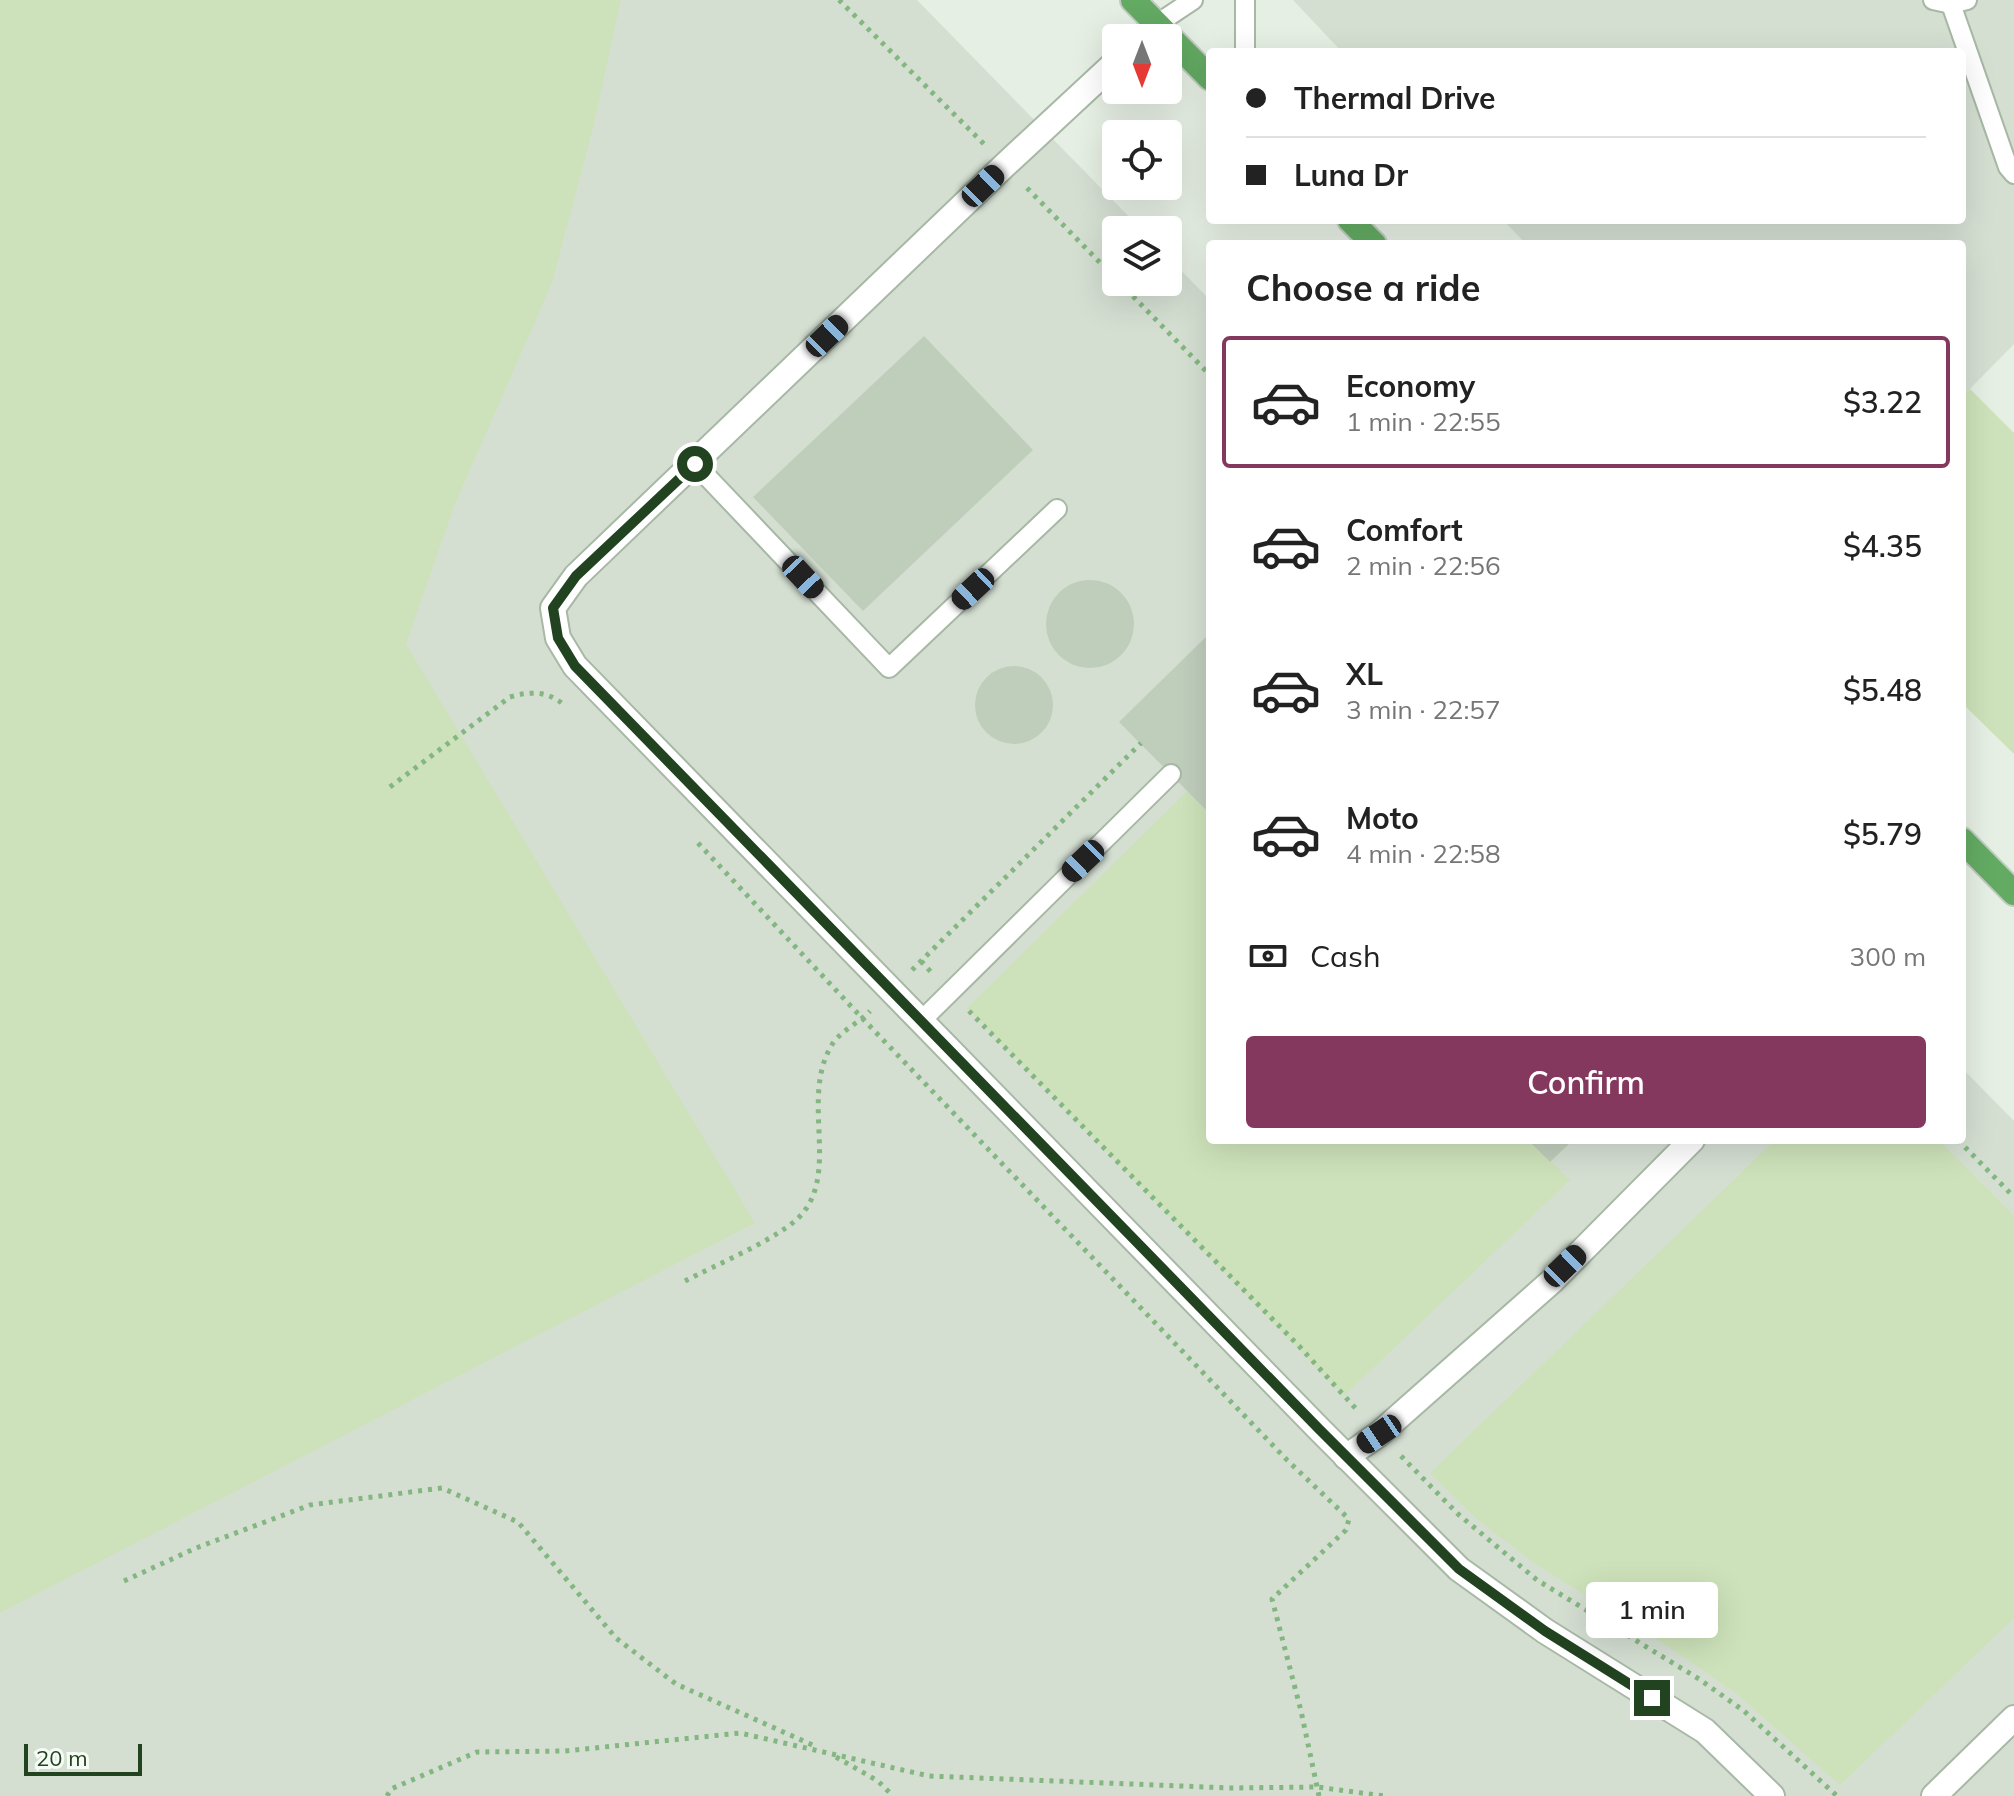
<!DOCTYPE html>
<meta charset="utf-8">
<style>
:root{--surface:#fff;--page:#f6f6f6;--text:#222;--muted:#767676;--line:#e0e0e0;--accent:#85385e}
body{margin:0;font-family:Mulish,sans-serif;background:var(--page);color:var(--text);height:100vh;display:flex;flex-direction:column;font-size:30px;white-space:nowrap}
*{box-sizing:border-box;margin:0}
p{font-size:26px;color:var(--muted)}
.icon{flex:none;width:44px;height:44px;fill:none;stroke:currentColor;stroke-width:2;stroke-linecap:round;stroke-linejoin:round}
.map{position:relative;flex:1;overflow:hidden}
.sheet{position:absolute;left:1206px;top:240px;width:760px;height:904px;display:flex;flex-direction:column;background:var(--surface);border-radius:8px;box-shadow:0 8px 32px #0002}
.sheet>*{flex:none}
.hud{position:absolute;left:1206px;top:48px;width:760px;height:176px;border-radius:8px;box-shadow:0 8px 32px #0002;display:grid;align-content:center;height:176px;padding:0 40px;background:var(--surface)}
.needle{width:52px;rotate:180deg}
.controls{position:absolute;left:1102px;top:24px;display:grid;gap:16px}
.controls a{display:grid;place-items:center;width:80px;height:80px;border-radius:8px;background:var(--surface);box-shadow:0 8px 32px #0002;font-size:40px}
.scale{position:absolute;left:24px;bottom:20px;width:118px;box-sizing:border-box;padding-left:8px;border:4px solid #214320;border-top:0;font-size:22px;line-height:28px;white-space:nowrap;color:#214320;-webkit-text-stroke:6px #f6fbf5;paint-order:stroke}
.end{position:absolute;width:36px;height:36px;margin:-18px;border:10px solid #214320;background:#fff;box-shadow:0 0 0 4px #fff}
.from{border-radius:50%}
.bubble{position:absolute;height:56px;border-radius:8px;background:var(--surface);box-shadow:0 8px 32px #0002;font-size:26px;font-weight:600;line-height:56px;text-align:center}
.car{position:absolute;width:24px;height:48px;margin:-24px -12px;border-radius:10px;box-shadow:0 0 6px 2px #0007;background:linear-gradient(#222 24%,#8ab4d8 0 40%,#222 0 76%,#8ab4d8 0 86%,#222 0)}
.hud b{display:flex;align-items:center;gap:28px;height:76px;font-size:30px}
.hud b+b{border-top:2px solid var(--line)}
.hud i{width:20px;height:20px;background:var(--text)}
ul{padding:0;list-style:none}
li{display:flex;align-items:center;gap:24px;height:132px;margin:0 16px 12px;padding:0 24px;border:4px solid transparent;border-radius:8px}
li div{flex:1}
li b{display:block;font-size:30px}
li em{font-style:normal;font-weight:600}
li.selected{border-color:var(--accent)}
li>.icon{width:72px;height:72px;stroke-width:1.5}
h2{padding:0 40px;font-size:36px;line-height:96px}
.pay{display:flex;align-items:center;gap:20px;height:88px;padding:0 40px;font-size:30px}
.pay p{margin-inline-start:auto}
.button{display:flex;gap:16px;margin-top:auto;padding:16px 40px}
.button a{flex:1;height:92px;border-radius:8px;background:var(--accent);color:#fff;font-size:32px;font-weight:600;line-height:92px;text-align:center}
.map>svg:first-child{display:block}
.built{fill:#d4dfd2}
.green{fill:#cde2ba}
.building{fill:#bfcdbb}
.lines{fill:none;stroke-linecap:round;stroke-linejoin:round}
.service-casing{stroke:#a7b8a5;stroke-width:22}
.minor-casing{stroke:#a7b8a5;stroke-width:28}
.primary-casing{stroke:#c1cac1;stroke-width:28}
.path{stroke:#83b680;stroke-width:5;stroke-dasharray:4 6;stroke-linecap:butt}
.service{stroke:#fff;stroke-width:18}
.minor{stroke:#fff;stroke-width:24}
.primary{stroke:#63aa63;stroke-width:24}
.route{stroke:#214320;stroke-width:10}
</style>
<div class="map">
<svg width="2014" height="1796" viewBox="0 0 2014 1796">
<rect width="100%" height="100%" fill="#e6efe4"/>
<!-- built -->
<g class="built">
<polygon points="0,0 917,0 1142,230 1116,230 1116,282 1168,282 1168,257 1210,300 1210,1140 1962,1140 1962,1068 2014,1121 2014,1796 0,1796"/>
<polygon points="1293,0 2014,0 2014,344 1962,397 1962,244 1526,244 1503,220 1962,220 1962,52 1342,52"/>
</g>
<!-- green -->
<g class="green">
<polygon points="0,0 621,0 593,128 552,283 455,504 406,644 755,1223 0,1613"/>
<polygon points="1970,389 2014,433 2014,754 1962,703 1962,397"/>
<polygon points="1187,791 1210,814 1210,1140 1530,1140 1570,1180 1344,1396 967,1008"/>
<polygon points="1775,1140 1939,1140 2014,1216 2014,1618 1840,1785 1737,1694 1675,1651 1534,1563 1478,1520 1430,1473"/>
</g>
<!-- building -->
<g class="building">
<polygon points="924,336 1033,450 863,611 753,497"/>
<circle cx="1090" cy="624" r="44"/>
<polygon points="1210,633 1210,814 1119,722"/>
<circle cx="1014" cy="705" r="39"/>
<polygon points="1528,1140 1573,1140 1550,1162"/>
</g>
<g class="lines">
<!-- service casing -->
<g class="service-casing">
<g id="service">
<polyline points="1245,0 1245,52"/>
<polyline points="1933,0 1951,4 1967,0"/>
<polyline points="1951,4 2008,167 2014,174"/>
<polyline points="1157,24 1193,0"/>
<polyline points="695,464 889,668 1057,509"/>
<polyline points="921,1021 1171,774"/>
</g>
</g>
<!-- minor casing -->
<g class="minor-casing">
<g id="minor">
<polyline points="1142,38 1157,24"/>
<polyline points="1116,62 1005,165 576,576 553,608 558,638 575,666 1319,1429 1459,1569 1545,1631 1705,1731 1772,1796"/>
<polyline points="1346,1457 1379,1434 1552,1281 1692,1140"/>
<polyline points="1934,1796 2014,1718"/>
</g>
</g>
<!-- primary casing -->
<g class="primary-casing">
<g id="primary">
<polyline points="1133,0 1210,78"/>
<polyline points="1350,220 1374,244"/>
<polyline points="1962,840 2014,893"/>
</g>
</g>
<!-- path -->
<g class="path">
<polyline points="839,0 984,144"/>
<polyline points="1027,188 1116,279"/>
<polyline points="1119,282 1210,375"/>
<path d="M390,787L510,697C530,691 547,691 563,704"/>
<polyline points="698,843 863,1019 1287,1460 1349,1519 1346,1530 1272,1599 1301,1711 1319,1796"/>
<polyline points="921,961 931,972"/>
<polyline points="912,970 1141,743"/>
<polyline points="969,1011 1299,1346 1358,1411"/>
<polyline points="1958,1140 2014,1197"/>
<path d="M685,1281C713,1266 783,1237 802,1214C840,1169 799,1096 833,1043C841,1031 860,1022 870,1011"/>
<polyline points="1401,1456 1458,1514 1537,1580 1699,1679 1744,1711 1837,1796"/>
<polyline points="124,1581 196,1548 310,1505 442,1488 518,1522 616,1638 676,1684 817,1747"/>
<polyline points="836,1757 878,1781 893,1796"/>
<polyline points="387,1796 391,1789 477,1752 565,1751 740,1733 929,1776 1231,1788 1317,1787 1384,1796"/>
</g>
<!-- service -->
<use href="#service" class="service"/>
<!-- minor -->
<use href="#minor" class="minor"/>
<!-- primary -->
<use href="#primary" class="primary"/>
</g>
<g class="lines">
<!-- route -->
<polyline class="route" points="695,464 576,576 553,608 558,638 575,666 1319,1429 1459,1569 1545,1631 1652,1698"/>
</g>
</svg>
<div class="controls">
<a><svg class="needle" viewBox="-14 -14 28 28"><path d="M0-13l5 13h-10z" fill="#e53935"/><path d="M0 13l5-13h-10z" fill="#767676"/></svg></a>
<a><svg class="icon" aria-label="locate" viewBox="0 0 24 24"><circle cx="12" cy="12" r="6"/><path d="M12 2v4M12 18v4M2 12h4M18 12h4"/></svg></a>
<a><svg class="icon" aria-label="layers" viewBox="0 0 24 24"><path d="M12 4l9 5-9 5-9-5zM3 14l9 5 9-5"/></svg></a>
</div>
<div class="scale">20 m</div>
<i class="end from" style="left:695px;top:464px"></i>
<i class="end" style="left:1652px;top:1698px"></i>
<div class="bubble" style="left:1586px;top:1582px;width:132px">1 min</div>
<i class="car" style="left:983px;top:186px;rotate:46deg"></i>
<i class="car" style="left:827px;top:336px;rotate:46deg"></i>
<i class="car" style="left:803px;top:577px;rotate:137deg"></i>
<i class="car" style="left:973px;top:589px;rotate:227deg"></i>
<i class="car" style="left:1083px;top:861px;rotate:226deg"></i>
<i class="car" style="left:1565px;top:1266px;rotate:46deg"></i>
<i class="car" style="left:1379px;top:1434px;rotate:236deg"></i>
<div class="hud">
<b><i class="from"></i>Thermal Drive</b>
<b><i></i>Luna Dr</b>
</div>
<section class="sheet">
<h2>Choose a ride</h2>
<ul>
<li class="selected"><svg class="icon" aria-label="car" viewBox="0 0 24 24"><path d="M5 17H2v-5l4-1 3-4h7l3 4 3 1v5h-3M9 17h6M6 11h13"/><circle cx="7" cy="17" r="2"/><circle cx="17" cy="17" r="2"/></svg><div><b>Economy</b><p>1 min · 22:55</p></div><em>$3.22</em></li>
<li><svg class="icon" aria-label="car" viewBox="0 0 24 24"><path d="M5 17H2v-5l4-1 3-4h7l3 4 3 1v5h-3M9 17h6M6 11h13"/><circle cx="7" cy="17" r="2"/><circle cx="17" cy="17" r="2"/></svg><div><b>Comfort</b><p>2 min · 22:56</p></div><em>$4.35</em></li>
<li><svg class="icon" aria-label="car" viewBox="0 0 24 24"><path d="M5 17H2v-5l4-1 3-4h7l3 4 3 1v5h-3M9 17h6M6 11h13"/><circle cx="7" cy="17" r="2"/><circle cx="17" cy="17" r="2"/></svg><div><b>XL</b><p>3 min · 22:57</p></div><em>$5.48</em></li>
<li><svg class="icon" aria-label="car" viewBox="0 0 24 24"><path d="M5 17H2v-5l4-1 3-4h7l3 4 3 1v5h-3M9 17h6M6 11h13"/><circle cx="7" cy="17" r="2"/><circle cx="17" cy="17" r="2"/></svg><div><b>Moto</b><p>4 min · 22:58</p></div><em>$5.79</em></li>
</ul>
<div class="pay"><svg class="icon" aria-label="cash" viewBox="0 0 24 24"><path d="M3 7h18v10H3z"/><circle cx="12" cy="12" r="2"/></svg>Cash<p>300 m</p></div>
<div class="button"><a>Confirm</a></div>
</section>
</div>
